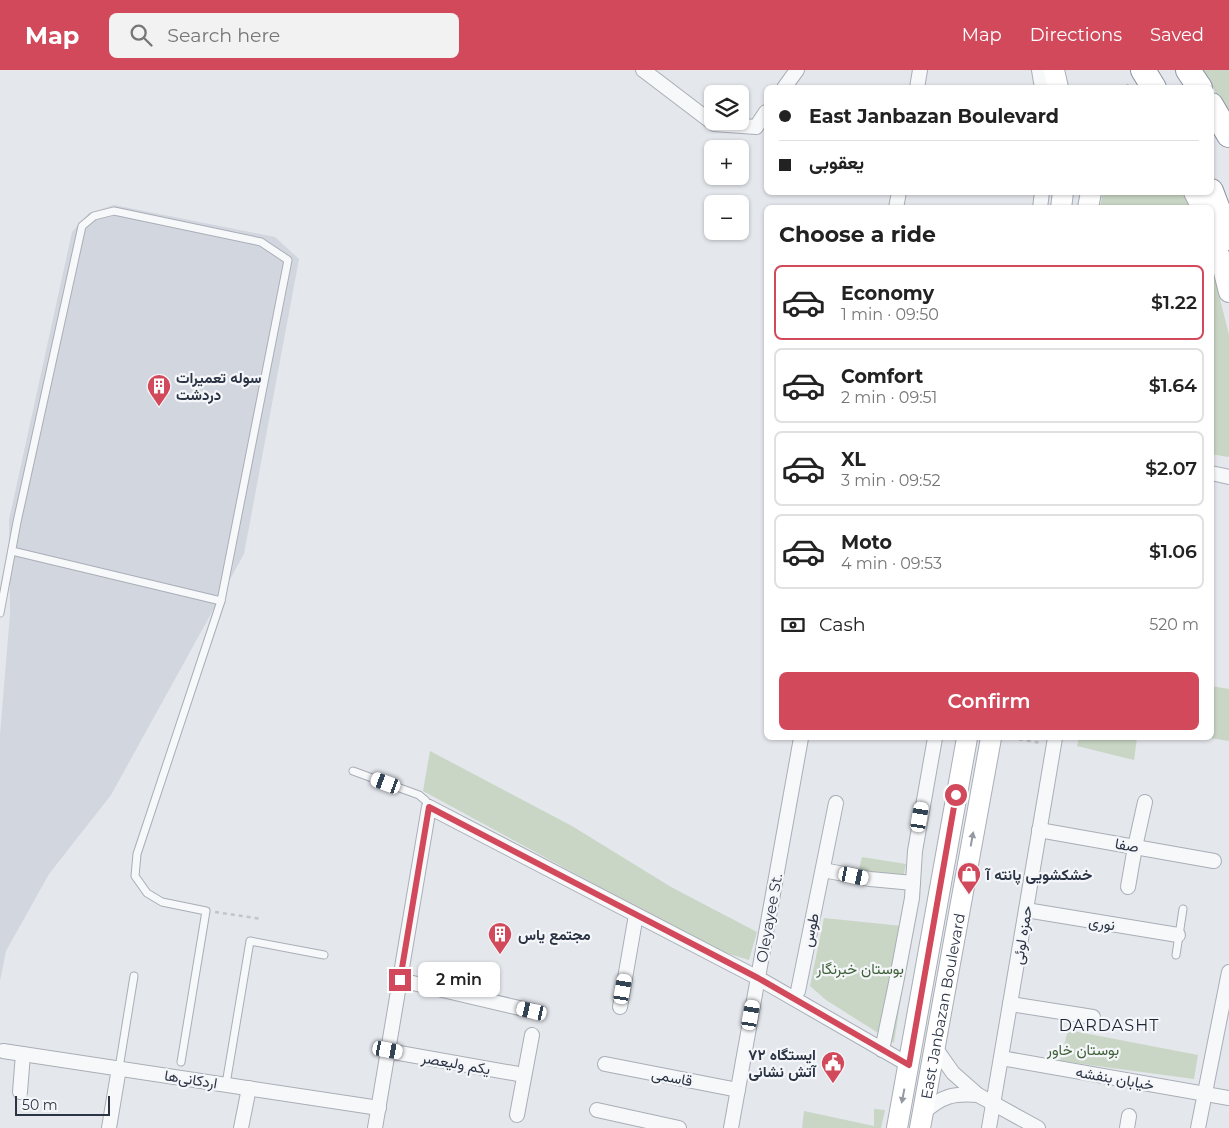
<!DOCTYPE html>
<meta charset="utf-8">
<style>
:root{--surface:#fff;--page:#f2f2f2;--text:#222;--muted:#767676;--line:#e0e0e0;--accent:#d1495b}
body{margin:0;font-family:Montserrat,Vazirmatn,sans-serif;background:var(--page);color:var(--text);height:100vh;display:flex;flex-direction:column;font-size:19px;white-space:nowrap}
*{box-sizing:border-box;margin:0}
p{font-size:16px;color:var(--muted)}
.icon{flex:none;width:28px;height:28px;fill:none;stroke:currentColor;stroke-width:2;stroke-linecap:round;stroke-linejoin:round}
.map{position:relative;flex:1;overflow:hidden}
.side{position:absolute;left:764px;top:135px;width:450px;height:535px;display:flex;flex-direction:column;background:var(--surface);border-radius:8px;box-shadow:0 1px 4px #0004}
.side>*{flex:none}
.banner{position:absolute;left:764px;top:15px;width:450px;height:110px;border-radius:8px;box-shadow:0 1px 4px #0004;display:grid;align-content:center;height:110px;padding:0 15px;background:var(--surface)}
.tools{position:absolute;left:704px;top:15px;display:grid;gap:10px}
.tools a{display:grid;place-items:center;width:45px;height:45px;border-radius:8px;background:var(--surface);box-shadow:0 1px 4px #0004;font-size:25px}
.scale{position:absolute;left:15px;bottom:12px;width:95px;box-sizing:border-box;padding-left:5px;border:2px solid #2b3445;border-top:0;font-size:14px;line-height:18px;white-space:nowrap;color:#2b3445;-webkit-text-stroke:4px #f4f6f9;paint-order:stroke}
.end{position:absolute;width:22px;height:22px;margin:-11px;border:6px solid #d1495b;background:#fff;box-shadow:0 0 0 2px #fff}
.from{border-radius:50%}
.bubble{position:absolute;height:35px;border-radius:8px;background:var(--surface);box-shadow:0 1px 4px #0004;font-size:16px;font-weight:600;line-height:35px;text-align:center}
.car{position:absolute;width:15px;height:30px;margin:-15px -8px;border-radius:6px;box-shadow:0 0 4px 1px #0007;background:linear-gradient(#fff 24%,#345 0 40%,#fff 0 76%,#345 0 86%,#fff 0)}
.banner b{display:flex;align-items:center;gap:18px;height:48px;font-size:19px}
.banner b+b{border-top:1px solid var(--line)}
.banner i{width:12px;height:12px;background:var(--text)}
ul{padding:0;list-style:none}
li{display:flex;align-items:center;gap:15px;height:75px;margin:0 10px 8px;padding:0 5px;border:2px solid var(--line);border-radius:8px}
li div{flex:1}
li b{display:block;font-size:19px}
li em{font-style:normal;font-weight:600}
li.current{border-color:var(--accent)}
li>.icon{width:45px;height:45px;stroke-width:1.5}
h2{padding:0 15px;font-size:22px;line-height:60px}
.pay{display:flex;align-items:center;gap:12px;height:55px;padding:0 15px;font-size:19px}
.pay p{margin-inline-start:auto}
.button{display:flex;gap:10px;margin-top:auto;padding:10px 15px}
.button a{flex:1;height:58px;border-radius:8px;background:var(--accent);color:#fff;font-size:20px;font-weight:600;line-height:58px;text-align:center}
header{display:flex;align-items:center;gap:30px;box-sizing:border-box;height:70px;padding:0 25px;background:var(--accent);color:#fff}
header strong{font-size:24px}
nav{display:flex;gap:28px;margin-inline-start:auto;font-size:18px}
.search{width:350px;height:45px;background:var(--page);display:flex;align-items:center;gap:12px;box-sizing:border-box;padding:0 18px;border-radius:8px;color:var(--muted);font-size:19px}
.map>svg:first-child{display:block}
.built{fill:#d2d6de}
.green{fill:#c9d6c5}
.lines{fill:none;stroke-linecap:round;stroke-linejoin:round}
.service-casing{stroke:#a9aeb7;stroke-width:9}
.minor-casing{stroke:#a9aeb7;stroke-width:16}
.secondary-casing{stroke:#a9aeb7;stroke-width:22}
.trunk-casing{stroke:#8b94a3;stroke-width:26}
.path{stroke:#c2c5cb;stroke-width:2.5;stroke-dasharray:4 4;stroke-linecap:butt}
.service{stroke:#f7f8fa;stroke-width:7}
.minor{stroke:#f7f8fa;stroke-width:14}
.secondary{stroke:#fff;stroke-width:20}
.trunk{stroke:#fff;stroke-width:24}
.oneway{fill:#959aa2}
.route{stroke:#d1495b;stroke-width:6}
.labels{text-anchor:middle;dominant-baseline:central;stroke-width:4.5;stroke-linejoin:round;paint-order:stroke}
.poi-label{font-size:15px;font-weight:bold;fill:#2b3445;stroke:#f4f6f9;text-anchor:start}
.street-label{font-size:15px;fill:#2b3445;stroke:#f4f6f9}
.park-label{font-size:15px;fill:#3f6138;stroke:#f4f6f9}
.neighbourhood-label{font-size:16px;letter-spacing:1px;fill:#1d2536;stroke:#f4f6f9}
</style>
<header>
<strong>Map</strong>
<div class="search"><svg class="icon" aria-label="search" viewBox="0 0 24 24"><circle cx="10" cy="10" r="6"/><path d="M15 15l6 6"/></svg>Search here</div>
<nav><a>Map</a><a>Directions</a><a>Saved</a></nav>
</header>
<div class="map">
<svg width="1229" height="1058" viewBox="0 0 1229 1058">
<rect width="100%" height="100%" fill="#e4e7ec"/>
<!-- built -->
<polygon class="built" points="114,135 275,167 299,189 244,484 111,725 49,804 6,881 0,911 0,665 10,544 9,450 72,162 89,143"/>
<!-- green -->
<g class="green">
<polygon points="1203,0 1229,0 1229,45"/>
<polygon points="1103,122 1187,123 1193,138 1100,138"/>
<polygon points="1211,193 1229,265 1229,386 1228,387 1211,384"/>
<polygon points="1211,616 1229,619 1229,671 1210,668 1211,668"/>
<polygon points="1079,668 1137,668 1134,690 1077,676"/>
<polygon points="430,681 572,756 671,817 757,862 749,890 716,880 423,721"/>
<polygon points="862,787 906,794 903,808 858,803"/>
<polygon points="824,848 912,857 894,973 826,930 810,916"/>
<polygon points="1068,960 1198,985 1194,1009 1060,991"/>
<polygon points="874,1039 885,1040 881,1058 802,1058 804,1041 874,1056"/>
</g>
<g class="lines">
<!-- service casing -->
<g class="service-casing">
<g id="service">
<polyline points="12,481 221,531"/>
<polyline points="0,543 17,452 82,156 94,146 114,141 261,172 288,190 221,531 137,784 135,806 147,823 162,832 206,841 181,992"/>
<polyline points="353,701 419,725 426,731 429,737"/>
<polyline points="1176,885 1183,839"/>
<polyline points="119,998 134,906"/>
<polyline points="226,1014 250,871 324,885"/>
</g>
</g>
<!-- minor casing -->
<g class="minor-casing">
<g id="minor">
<polyline points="643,0 714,54 756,57 766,42"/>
<polyline points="1039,0 1042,18"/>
<polyline points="784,18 797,0"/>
<polyline points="917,18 920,0"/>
<polyline points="896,138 899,122"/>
<polyline points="1040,138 1042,122"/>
<polyline points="1211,403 1229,407"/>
<polyline points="1039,760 1214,791"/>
<polyline points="823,800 870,809 913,813"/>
<polyline points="1128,817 1135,777 1145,732"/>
<polyline points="1026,840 1178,865"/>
<polyline points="400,910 532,941"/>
<polyline points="798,921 836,733"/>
<polyline points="1010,934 1093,947"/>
<polyline points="620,937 636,845"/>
<polyline points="934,976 953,1003 978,1025 1038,1058"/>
<polyline points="882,980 896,913 912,828 915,781 935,668"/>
<polyline points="3,981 379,1038"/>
<polyline points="388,981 524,1005"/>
<polyline points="1001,988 1229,1028"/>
<polyline points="605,994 738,1020"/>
<polyline points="20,1022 23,984"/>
<polyline points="597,1040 679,1058"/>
<path d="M923,1043C942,1026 953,1023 978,1025"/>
<polyline points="517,1045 532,965"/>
<polyline points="109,1058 119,998"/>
<polyline points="241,1058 249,1018"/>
<polyline points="375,1058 429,737 758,908 909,995"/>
<polyline points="731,1058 801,668"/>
<polyline points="989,1058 1055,668"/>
<polyline points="1127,1058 1129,1046"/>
<polyline points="1198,1058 1229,902"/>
</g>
</g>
<!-- secondary casing -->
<g class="secondary-casing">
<g id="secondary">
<polyline points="1054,0 1058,18"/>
<polyline points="1194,122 1202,138"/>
<polyline points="1061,138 1063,122"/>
<polyline points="1088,138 1091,122"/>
<polyline points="1211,164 1221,190 1229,222"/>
<polyline points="897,1058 967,668"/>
<path id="s1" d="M920,1058L991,668"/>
</g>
</g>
<!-- trunk casing -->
<g class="trunk-casing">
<g id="trunk">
<polyline points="1143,0 1154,18"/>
<polyline points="1188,0 1200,18"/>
<polyline points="1211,35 1229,65"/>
<polyline points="1211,121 1229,168"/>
</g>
</g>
<!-- path -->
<g class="path">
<polyline points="1127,18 1128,11"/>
<polyline points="1011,668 1041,673"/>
<polyline points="215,842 262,849"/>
</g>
<!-- service -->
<use href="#service" class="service"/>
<!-- minor -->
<use href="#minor" class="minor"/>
<!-- secondary -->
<use href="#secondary" class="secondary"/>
<!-- trunk -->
<use href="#trunk" class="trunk"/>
</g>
<!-- one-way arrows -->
<defs><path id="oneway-solid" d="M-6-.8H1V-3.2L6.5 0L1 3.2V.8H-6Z" transform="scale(1.25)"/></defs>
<g class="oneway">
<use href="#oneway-solid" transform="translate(972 769) rotate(-80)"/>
<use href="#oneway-solid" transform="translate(903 1026) rotate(101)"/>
</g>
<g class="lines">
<!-- route -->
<polyline class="route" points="400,910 429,737 758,908 909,995 956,725"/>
</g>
<!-- icons -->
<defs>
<g id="building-pin" transform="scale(1.25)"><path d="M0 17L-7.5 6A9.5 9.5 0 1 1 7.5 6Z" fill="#d1495b" stroke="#f4f6f9"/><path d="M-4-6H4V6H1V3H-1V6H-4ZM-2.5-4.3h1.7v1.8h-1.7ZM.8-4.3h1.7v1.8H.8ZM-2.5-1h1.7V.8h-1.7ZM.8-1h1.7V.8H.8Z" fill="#fff"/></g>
<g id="shop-pin" transform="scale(1.25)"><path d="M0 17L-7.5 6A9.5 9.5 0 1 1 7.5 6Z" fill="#d1495b" stroke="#f4f6f9"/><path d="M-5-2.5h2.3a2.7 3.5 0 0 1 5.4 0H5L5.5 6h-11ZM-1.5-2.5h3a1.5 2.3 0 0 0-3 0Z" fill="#fff"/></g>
<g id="civic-pin" transform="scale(1.25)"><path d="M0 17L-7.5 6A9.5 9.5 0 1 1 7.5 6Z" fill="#d1495b" stroke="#f4f6f9"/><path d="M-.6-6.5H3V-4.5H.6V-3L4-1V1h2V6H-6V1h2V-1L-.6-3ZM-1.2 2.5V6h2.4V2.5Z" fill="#fff"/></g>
</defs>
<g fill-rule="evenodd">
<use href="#building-pin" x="159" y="316"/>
<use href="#shop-pin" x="969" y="804"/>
<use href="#building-pin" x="500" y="864"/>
<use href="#civic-pin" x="833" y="993"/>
</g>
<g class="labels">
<!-- poi labels -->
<g class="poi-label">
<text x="176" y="307">سوله تعمیرات<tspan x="176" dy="17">دردشت</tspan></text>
<text x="986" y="804">خشکشویی پانته آ</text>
<text x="518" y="864">مجتمع یاس</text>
<text x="816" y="984" text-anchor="end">ایستگاه ۷۲<tspan x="816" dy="17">آتش نشانی</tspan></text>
</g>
<!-- street labels -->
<g class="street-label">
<text transform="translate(1127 775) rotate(10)">صفا</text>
<text transform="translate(769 848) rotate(-80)">Oleyayee St.</text>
<text transform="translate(1102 853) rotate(9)">نوری</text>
<text transform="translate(810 860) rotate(-78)">طوس</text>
<text transform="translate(1022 865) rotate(-81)">حمزه لوئی</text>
<text stroke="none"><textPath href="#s1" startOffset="124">East Janbazan Boulevard</textPath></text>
<text transform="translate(456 993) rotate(10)">یکم ولیعصر</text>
<text transform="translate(672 1007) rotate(11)">قاسمی</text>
<text transform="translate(1115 1008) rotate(10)">خیابان بنفشه</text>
<text transform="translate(191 1009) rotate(9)">اردکانی‌ها</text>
</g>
<!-- park labels -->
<g class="park-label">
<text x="860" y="898">بوستان خبرنگار</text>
<text x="1083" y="979">بوستان خاور</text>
</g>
<!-- neighbourhood labels -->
<g class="neighbourhood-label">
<text x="1109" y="955">DARDASHT</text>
</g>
</g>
</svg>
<div class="tools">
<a><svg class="icon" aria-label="layers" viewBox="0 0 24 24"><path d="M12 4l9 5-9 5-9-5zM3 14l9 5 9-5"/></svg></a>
<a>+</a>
<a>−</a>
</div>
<div class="scale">50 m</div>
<i class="end from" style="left:956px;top:725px"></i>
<i class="end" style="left:400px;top:910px"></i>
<div class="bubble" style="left:418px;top:892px;width:82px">2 min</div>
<i class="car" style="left:386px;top:713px;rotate:290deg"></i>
<i class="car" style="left:920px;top:747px;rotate:10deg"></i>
<i class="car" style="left:854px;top:806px;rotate:102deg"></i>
<i class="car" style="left:623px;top:919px;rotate:10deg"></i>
<i class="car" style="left:532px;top:941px;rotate:283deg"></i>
<i class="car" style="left:751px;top:945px;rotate:10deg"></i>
<i class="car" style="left:388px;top:980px;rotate:100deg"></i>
<div class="banner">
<b><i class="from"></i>East Janbazan Boulevard</b>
<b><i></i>یعقوبی</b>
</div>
<section class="side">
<h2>Choose a ride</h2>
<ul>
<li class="current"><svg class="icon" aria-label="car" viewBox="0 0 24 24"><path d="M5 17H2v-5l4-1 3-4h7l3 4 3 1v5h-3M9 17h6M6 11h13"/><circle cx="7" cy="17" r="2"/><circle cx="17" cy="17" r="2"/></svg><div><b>Economy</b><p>1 min · 09:50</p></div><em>$1.22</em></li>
<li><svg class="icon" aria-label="car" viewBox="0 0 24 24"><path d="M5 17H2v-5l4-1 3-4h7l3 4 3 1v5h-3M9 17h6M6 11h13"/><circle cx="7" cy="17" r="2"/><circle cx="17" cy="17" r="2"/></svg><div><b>Comfort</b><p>2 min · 09:51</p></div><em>$1.64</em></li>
<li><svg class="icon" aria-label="car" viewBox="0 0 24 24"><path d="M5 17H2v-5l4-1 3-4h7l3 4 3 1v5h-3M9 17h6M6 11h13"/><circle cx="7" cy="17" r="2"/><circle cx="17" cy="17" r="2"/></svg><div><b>XL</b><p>3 min · 09:52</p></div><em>$2.07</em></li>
<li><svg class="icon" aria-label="car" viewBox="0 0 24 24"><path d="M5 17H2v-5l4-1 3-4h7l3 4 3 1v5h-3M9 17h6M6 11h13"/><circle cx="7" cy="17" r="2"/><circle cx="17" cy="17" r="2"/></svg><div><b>Moto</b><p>4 min · 09:53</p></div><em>$1.06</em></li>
</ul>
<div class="pay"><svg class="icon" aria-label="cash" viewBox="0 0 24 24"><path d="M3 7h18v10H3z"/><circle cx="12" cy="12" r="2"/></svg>Cash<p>520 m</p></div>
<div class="button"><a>Confirm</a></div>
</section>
</div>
